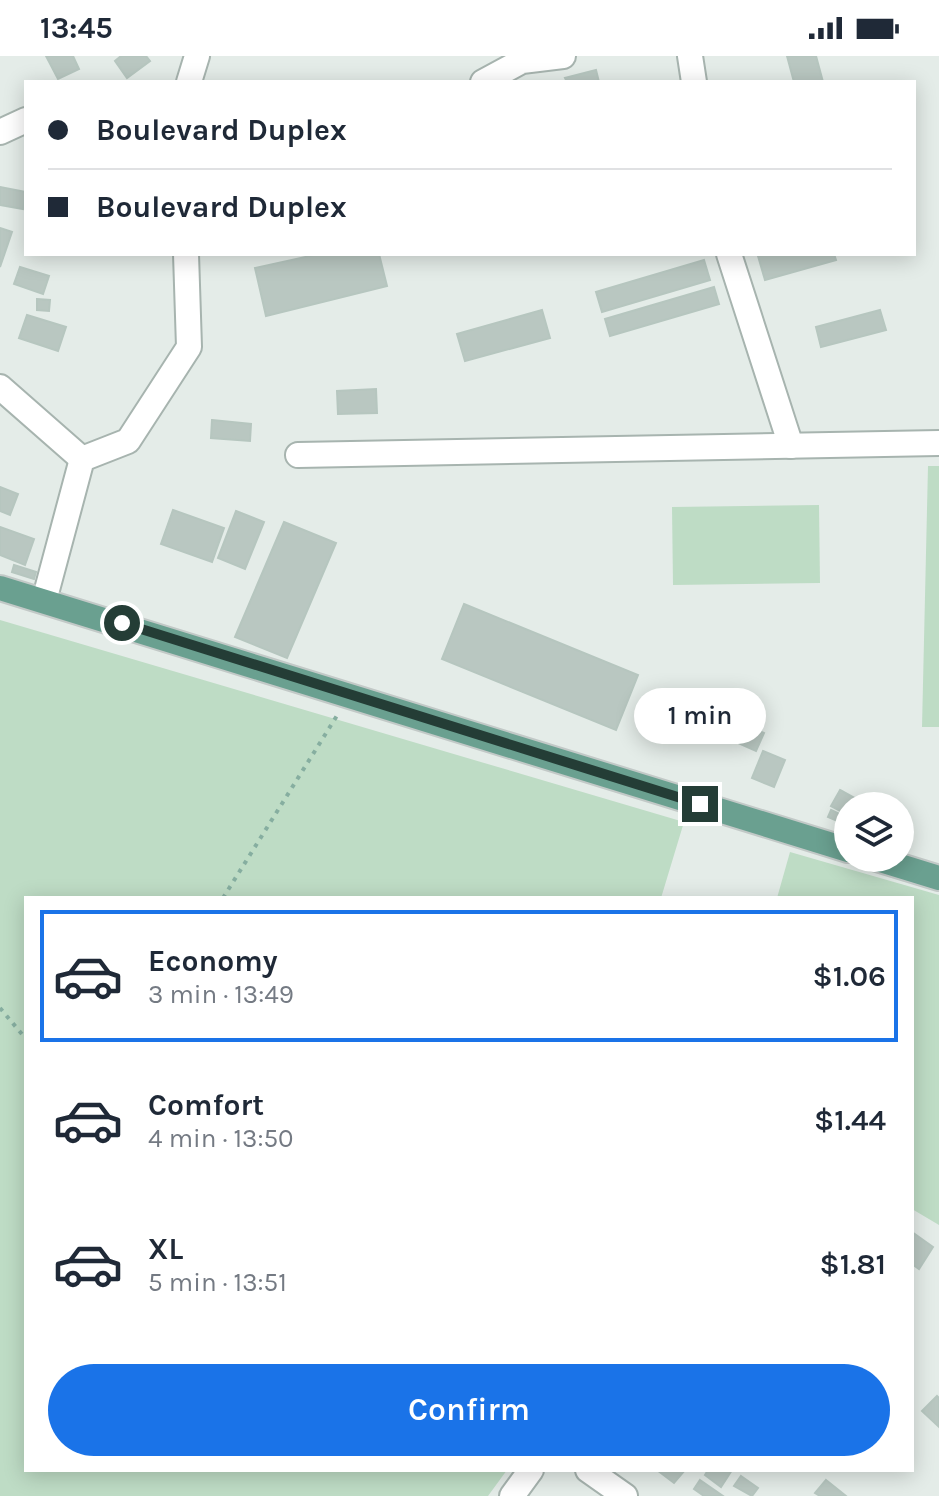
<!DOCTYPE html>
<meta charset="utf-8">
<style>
:root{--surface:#fff;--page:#f2f2f3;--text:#1f2937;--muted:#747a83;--line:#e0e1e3;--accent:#1a73e8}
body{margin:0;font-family:Karla,sans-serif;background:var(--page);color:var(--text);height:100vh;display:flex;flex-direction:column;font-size:30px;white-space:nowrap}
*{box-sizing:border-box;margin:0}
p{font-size:26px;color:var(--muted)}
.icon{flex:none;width:44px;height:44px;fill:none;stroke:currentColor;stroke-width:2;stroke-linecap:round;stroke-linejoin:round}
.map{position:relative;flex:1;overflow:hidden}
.panel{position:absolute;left:24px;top:840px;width:890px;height:576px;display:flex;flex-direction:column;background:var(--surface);border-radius:0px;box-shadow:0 4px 20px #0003}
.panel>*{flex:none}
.guide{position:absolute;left:24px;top:24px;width:892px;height:176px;border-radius:0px;box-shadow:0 4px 20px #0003;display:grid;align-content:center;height:176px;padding:0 24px;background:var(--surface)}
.buttons{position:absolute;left:834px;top:736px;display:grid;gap:16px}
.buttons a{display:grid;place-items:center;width:80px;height:80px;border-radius:50%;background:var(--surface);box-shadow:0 4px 20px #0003;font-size:40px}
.end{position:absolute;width:36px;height:36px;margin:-18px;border:10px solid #243d36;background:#fff;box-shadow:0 0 0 4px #fff}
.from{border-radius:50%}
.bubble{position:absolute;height:56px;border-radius:28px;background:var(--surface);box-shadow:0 4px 20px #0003;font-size:26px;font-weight:600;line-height:56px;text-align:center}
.guide b{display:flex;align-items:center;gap:28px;height:76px;font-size:30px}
.guide b+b{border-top:2px solid var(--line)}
.guide i{width:20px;height:20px;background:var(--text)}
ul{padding:14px 0 0;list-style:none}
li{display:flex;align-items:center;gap:24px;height:132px;margin:0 16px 12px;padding:0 8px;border:4px solid transparent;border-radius:0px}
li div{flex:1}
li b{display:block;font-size:30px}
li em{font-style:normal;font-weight:600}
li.current{border-color:var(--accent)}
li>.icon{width:72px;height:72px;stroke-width:1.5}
.primary-button{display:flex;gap:16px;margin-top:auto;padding:16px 24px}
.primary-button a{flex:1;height:92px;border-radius:48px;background:var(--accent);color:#fff;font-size:32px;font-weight:600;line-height:92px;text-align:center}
.status{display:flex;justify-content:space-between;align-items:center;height:56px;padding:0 40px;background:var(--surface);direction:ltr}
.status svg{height:22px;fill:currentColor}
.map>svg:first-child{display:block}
.green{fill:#bedcc5}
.building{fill:#b9c7c1;stroke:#b6c6bf;stroke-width:2}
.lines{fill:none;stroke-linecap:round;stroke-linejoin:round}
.minor-casing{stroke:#a7b4af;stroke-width:28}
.major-casing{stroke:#c2c9c7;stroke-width:28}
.path{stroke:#86aea0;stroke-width:4;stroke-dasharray:4 6;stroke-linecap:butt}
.minor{stroke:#fff;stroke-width:24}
.major{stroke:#6aa090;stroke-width:24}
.route{stroke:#243d36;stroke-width:10}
</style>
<div class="status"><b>13:45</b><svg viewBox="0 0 49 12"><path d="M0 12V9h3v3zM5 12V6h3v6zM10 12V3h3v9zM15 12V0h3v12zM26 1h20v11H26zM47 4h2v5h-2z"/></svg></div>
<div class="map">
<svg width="939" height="1440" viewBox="0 0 939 1440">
<rect width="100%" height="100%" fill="#e4ece8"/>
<!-- green -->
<g class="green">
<polygon points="928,410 939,410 939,671 922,671"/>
<polygon points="819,449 820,527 673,529 672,451"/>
<polygon points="0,564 684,766 661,842 26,842 26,1414 507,1414 488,1440 0,1440"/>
<polygon points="790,796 939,839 939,1169 912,1153 912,842 777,842"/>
</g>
<!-- building -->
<g class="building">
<polygon points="46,0 73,0 79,13 58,23"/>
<polygon points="121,0 146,0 150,5 127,22 115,5"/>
<polygon points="787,0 816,0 823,26 794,26"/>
<polygon points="596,14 599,26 567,26 565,22"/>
<polygon points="0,131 26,136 23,153 0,149"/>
<polygon points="0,172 12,176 0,211"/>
<polygon points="319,198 379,198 387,230 266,260 255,212"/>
<polygon points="765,198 834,198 836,204 765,224 758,200"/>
<polygon points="704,204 710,224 602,256 596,236"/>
<polygon points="20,211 49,220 43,238 14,228"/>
<polygon points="714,231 719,248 610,280 605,263"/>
<polygon points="37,243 50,244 49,255 37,254"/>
<polygon points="542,254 550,282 465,305 457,278"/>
<polygon points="880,254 886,274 821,291 816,271"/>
<polygon points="27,259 66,271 58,295 19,282"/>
<polygon points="376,333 377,357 338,358 337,335"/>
<polygon points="212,364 251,368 250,385 211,382"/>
<polygon points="0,431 18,438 10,459 0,455"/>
<polygon points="173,454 224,472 212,506 161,488"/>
<polygon points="236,455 264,466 245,513 218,502"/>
<polygon points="284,466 336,487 287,602 235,581"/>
<polygon points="0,471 34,483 25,509 0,499"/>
<polygon points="14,509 36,516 34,523 12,516"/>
<polygon points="464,548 638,619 616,674 442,603"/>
<polygon points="719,656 764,677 756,695 711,675"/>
<polygon points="763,695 785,704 774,731 752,722"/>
<polygon points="840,734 860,745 858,750 848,750 848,759 831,750"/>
<polygon points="831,754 844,760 842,767 828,761"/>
<polygon points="912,1176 933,1191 919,1213 912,1208"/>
<polygon points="937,1340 939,1342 939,1371 922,1355"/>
<polygon points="657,1414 685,1414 674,1427"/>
<polygon points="708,1414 732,1414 721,1431 705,1419"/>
<polygon points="741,1420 758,1432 752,1440 734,1430"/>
<polygon points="700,1424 723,1440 704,1440 694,1433"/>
<polygon points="826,1424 846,1440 820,1440 815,1437"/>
</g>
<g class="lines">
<!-- minor casing -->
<g class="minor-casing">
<g id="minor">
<polyline points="690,0 694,26"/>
<polyline points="189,26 197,0"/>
<polyline points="483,26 522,5 563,0"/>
<polyline points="0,76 26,64"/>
<polyline points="729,198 791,390"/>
<polyline points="0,331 82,403"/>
<polyline points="298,399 939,387"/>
<polyline points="44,545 82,403 128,385 189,291 186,198"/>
<polyline points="588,1414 625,1440"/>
<polyline points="512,1440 531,1414"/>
</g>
</g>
<!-- major casing -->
<g class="major-casing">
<g id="major">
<polyline points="0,532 848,794"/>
<polyline points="874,802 939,822"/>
</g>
</g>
<!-- path -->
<g class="path">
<polyline points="223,842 338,658"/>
<polyline points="0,952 26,983"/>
</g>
<!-- minor -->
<use href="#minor" class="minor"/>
<!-- major -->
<use href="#major" class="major"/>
</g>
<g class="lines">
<!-- route -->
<polyline class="route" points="122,567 700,748"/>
</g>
</svg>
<div class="buttons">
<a><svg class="icon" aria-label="layers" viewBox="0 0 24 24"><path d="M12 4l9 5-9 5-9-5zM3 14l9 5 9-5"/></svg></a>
</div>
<i class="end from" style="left:122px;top:567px"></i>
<i class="end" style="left:700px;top:748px"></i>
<div class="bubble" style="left:634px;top:632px;width:132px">1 min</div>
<div class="guide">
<b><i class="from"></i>Boulevard Duplex</b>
<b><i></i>Boulevard Duplex</b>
</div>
<section class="panel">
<ul>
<li class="current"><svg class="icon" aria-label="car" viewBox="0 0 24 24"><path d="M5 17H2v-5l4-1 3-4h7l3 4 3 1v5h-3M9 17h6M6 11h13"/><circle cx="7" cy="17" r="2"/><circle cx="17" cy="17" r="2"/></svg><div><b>Economy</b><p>3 min · 13:49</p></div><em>$1.06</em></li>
<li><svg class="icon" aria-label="car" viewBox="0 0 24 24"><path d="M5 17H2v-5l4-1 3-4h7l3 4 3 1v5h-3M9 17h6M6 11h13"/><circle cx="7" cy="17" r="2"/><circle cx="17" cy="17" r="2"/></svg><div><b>Comfort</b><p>4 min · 13:50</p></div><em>$1.44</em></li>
<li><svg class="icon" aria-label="car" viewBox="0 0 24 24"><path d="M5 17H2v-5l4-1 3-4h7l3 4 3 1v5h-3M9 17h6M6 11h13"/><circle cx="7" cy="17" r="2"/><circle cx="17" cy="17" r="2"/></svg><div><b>XL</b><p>5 min · 13:51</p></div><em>$1.81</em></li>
</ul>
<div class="primary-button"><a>Confirm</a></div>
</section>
</div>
